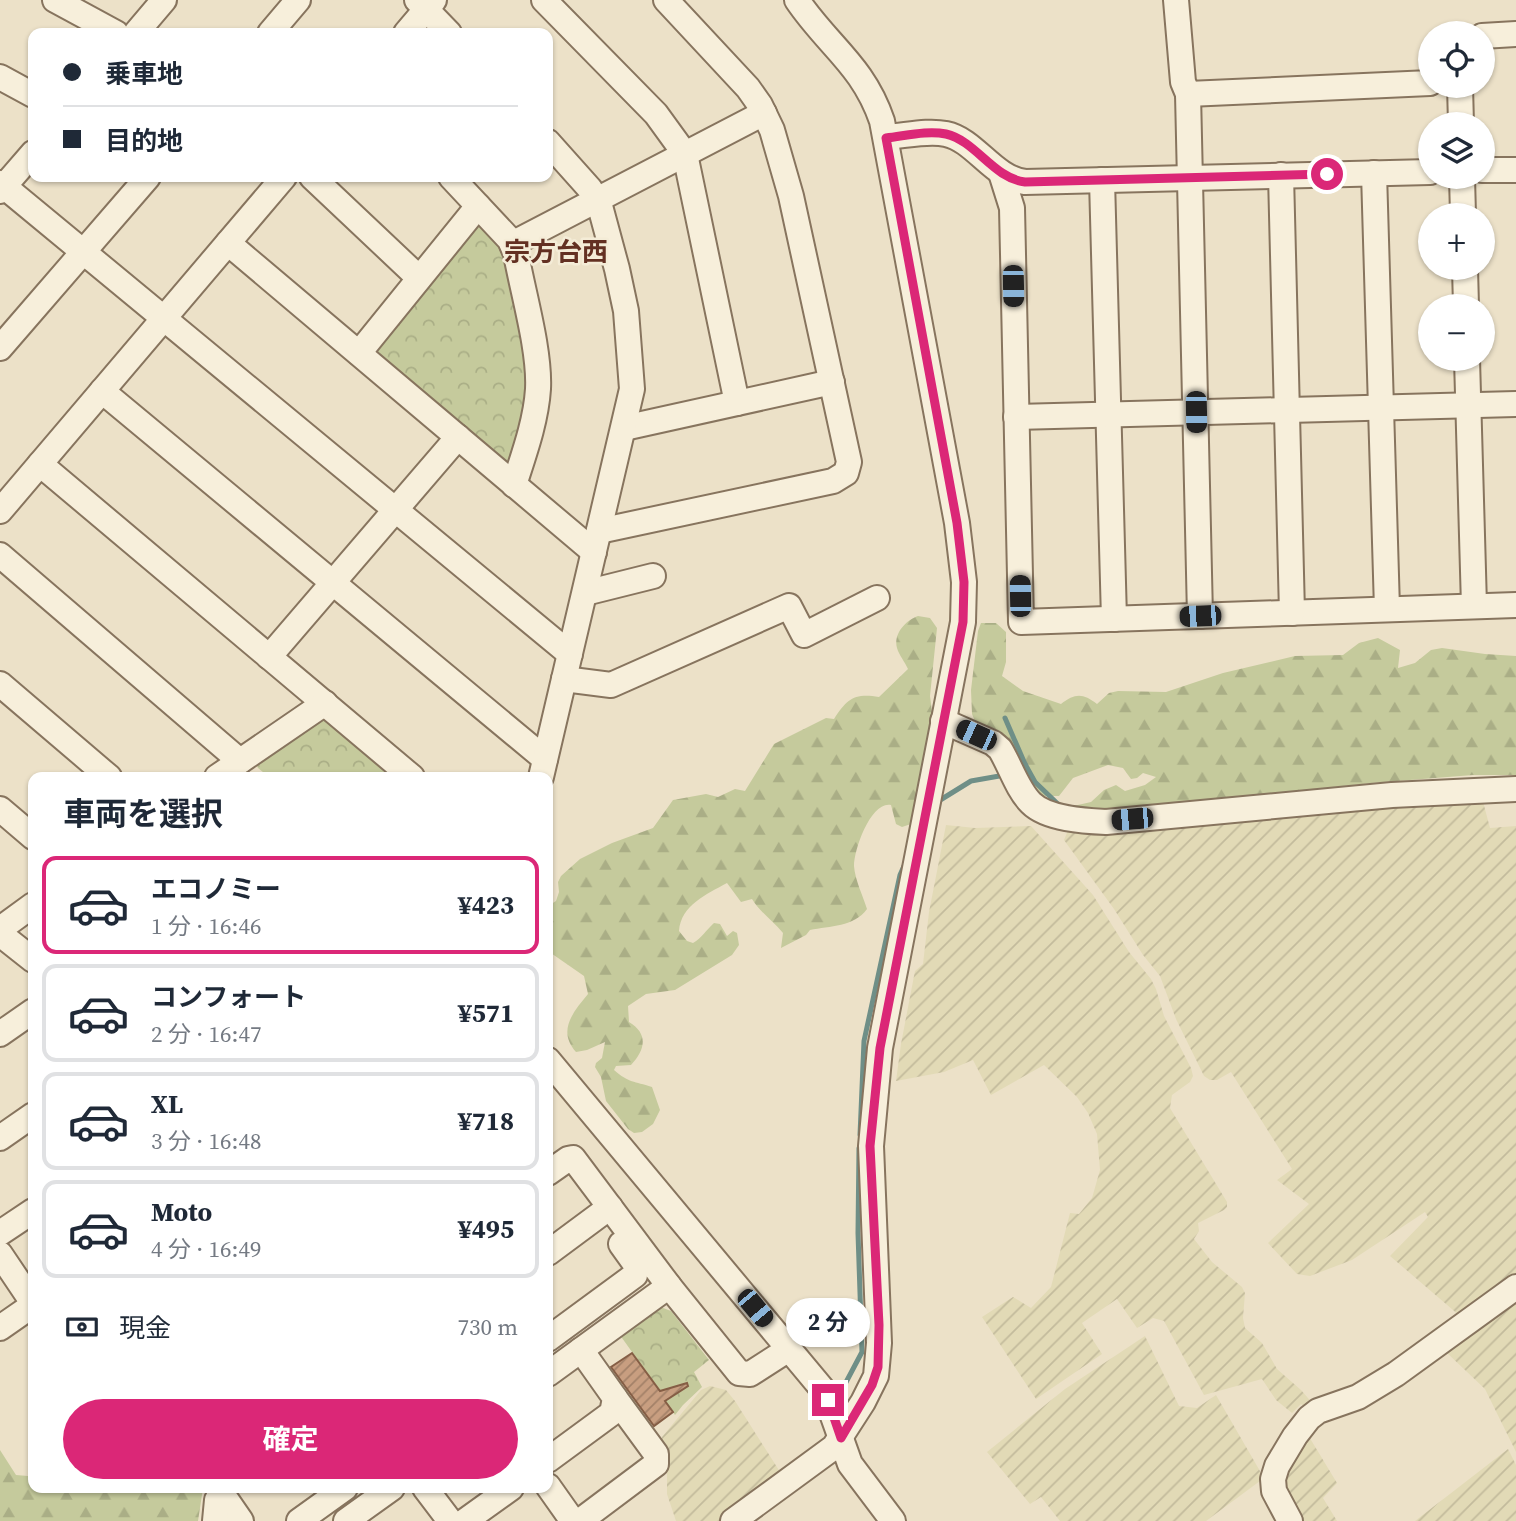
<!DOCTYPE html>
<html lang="ja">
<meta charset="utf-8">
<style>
:root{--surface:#fff;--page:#f2f2f3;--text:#1f2937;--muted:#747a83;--line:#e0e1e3;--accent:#db2777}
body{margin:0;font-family:"Source Serif 4","Noto Sans JP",serif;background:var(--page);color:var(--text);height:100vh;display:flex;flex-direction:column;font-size:26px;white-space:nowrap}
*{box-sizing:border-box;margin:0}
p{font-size:23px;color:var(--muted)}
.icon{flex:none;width:38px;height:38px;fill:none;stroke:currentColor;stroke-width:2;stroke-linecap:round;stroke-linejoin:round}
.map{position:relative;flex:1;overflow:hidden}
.panel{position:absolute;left:28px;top:772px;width:525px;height:721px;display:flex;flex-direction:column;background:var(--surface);border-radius:14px;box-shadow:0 2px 5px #0004}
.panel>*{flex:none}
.top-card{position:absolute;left:28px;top:28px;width:525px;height:154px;border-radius:14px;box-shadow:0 2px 5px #0004;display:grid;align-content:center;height:154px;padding:0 35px;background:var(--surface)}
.controls{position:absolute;left:1418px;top:21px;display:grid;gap:14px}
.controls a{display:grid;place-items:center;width:77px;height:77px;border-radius:50%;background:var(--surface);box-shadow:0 2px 5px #0004;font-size:35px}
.end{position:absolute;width:32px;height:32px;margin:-16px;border:9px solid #db2777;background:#fff;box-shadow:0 0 0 4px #fff}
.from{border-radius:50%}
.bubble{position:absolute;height:49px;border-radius:24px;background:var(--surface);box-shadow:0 2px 5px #0004;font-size:23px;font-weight:700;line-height:49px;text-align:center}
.car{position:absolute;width:21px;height:42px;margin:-21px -10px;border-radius:9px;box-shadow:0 0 5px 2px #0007;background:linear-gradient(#222 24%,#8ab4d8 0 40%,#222 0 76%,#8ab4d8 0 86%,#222 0)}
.top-card b{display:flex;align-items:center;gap:24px;height:66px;font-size:26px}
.top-card b+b{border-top:2px solid var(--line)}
.top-card i{width:18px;height:18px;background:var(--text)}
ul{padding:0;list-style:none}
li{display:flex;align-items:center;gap:21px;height:98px;margin:0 14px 10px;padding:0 21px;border:4px solid var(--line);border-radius:14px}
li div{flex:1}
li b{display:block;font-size:26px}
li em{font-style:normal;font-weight:700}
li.on{border-color:var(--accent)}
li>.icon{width:63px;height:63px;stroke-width:1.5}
h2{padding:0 35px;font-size:32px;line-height:84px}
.pay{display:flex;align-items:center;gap:18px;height:77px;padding:0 35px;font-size:26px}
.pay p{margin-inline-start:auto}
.button{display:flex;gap:14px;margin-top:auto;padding:14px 35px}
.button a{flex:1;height:80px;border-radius:42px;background:var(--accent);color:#fff;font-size:28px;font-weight:700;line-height:80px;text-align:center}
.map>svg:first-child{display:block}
.farmland{fill:url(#farmland-furrows)}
.forest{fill:url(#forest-firs)}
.park{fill:url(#park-crowns)}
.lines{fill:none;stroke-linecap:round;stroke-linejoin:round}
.stream{stroke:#6f8f87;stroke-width:5}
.building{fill:url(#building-hatch);stroke:#855e45;stroke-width:2}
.minor-casing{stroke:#87745e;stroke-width:28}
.minor{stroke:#f7efdb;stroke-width:24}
.route{stroke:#db2777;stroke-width:9}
.labels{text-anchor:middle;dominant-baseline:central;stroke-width:5;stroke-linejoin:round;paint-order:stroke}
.neighbourhood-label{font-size:26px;font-weight:bold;fill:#633022;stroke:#f4ecd7}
</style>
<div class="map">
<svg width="1516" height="1521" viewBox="0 0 1516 1521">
<defs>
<pattern id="farmland-furrows" width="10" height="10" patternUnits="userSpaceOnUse" patternTransform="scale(1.75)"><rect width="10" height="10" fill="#e2dab6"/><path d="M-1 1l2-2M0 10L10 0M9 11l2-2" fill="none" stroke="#c3bb9c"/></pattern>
<pattern id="forest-firs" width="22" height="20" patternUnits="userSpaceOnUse" patternTransform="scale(1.75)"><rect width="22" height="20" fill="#c5ca9c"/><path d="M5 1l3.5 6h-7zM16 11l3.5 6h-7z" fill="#aaae86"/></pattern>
<pattern id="park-crowns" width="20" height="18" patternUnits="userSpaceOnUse" patternTransform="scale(1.75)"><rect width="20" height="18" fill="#c5ca9c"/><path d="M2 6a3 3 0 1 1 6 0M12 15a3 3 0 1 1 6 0" fill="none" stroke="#aaae86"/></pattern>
<pattern id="building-hatch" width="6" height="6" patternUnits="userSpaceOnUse" patternTransform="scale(1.75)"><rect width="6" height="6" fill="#c89e80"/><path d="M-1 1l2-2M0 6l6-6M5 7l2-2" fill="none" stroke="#a38168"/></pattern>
</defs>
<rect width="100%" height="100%" fill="#ece1c8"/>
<!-- farmland -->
<g class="farmland">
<polygon points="1482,798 1490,828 1516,826 1516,1279 1460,1316 1390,1256 1428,1217 1425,1212 1352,1260 1310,1276 1297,1274 1268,1243 1309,1204 1277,1180 1292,1169 1231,1072 1217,1080 1210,1080 1204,1076 1176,1019 1160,976 1143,955 1114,909 1064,840 1069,828"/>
<polygon points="946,825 975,828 1031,826 1093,895 1129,952 1151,979 1156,989 1164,1016 1191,1068 1193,1076 1190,1082 1172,1095 1170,1108 1227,1202 1227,1207 1224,1210 1198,1223 1199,1231 1194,1239 1212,1262 1242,1287 1245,1293 1243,1318 1245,1328 1262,1343 1277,1369 1301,1390 1314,1405 1308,1410 1301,1404 1292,1413 1276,1400 1262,1379 1204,1395 1164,1321 1153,1318 1137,1328 1117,1299 1082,1323 1102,1354 1036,1399 982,1317 1013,1297 1031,1308 1051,1287 1070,1213 1079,1214 1092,1198 1100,1170 1097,1134 1088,1113 1077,1097 1044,1065 991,1095 973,1060 944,1072 896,1081 901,1044 914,976 915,971 923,964 929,912"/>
<polygon points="1516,1291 1516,1452 1485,1389 1446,1352"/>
<polygon points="1145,1336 1179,1406 1197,1408 1216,1395 1264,1478 1206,1521 1060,1521 1041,1497 1030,1504 987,1452 1065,1389"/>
<polygon points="710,1386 726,1390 735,1401 782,1475 719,1521 676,1521 667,1494 667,1469 661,1447 662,1437 701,1390"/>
<polygon points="1308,1435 1337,1483 1323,1498 1337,1521 1297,1521 1279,1489 1281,1468"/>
<polygon points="1508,1449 1516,1465 1516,1521 1415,1521"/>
</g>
<!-- forest -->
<g class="forest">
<path d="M918,616L930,618L937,628L930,696L934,728L916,792L917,822L902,827L896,824L891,805C871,801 854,849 854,866C855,880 863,896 867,909C854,927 830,926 810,930L806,935L781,948L783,933C773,921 760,912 752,899L741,902L727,883C707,894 681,905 679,931L687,941L693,943C702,938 706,930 714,923L720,924L727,936L733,931L737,933L739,945L732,955L675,990L646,994L628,1006L629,1022C649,1034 645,1050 631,1065L616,1066L614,1070C629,1083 634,1081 652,1087L660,1110L653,1124L642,1132L634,1133L628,1129L606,1101L601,1077L595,1067L596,1063L602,1058L605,1042L587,1050L576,1052C557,1031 573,1012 588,994L584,976L548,951V906L556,901L559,892L558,882L561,876L580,859L612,843L653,828L673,800L706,794L718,797L735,789L745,791L774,744L826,718L834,719C847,699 854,693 879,697L908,669C905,662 899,655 897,648C893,634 906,620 918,616Z"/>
<path d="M981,623H996L1006,632V662L1002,676L1023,691L1061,704C1075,693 1083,693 1097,704L1109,693L1118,691L1166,692L1223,673L1295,656L1343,655L1359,643L1378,638L1400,650L1398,668L1415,663L1431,650L1442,648L1485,654L1516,656V775H1473L1372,783L1077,814L1069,807L1091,802L1104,790L1116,785L1125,791L1145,785L1156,777L1143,773L1137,778L1131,779L1123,768L1108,765L1073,778L1059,796H1042L1024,773L978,729L972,714L971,690L978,631Z"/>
<polygon points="0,1450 16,1475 28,1476 33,1473 33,1488 203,1488 198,1521 0,1521"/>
</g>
<!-- park -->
<g class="park">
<polygon points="479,222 502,243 532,372 514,468 376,357 375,347"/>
<polygon points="321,717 389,772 386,777 269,777 258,768 255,763"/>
<polygon points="658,1306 671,1311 709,1360 694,1372 702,1387 683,1405 675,1415 665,1401 669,1399 660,1391 617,1331"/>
</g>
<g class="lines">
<!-- stream -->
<g class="stream">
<polyline points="1005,718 1025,764 1017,768"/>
<polyline points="1025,764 1035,782 1061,807"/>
<polyline points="937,802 971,781 1005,775"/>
<polyline points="860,1135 864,1041 900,875 904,866"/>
<polyline points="844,1386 862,1352 858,1233 859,1148"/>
</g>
</g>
<!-- building -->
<polygon class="building" points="632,1353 660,1391 687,1383 688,1386 665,1401 673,1412 654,1426 611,1367"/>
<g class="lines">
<!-- minor casing -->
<g class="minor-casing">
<g id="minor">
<polyline points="55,0 116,33"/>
<polyline points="417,0 449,33"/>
<polyline points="544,0 656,114 685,154 737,403"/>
<polyline points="1176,0 1183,82 1188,94 1200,616"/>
<polyline points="136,33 164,0"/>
<polyline points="270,33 298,0"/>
<polyline points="406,33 434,0"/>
<polyline points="1482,36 1516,34"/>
<polyline points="0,77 33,95"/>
<polyline points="1460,86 1461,124"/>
<polyline points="1188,94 1430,83"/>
<path d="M886,137C905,136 927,130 946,134C975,140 993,178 1025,182L1430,172"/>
<polyline points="1482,170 1516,170"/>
<polyline points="1001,173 1012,208 1021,622 1516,605"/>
<polyline points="1374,173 1387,609"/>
<polyline points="1281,175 1292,613"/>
<polyline points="312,177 419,278"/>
<path d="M451,177L510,240L516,254C523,293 540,350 538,389C536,421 524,454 514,485"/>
<polyline points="1462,177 1463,215"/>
<polyline points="1102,180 1114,619"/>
<polyline points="0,183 570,654"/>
<polyline points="0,191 33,153"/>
<polyline points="228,243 594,552"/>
<polyline points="512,244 764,113"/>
<polyline points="1465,268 1466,306"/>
<polyline points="0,348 148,177"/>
<polyline points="359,353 478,206"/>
<polyline points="1467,359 1474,606"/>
<polyline points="102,391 545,759"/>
<polyline points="1016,417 1516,404"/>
<polyline points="624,428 832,382"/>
<polyline points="40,464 412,777"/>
<polyline points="0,511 284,177"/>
<polyline points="599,531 833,481 846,473 849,462 791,196 772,130 760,105 748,88 666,0"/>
<polyline points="0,555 240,761"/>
<polyline points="585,593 653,576"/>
<polyline points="269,657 458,437"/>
<polyline points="564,679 611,685 789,606 804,635 877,598"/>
<polyline points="0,684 109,777"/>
<path d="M943,721L993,743L1000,749C1010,765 1017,789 1031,803C1047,819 1085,821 1106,822L1392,795L1516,789"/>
<polyline points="217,777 325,703"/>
<polyline points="541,777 632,389 626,311 617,269 600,206 590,189 548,142"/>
<polyline points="0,809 33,837"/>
<polyline points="0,929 33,905"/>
<polyline points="0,934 33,960"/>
<polyline points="0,1034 33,1011"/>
<polyline points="548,1060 824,1391 850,1464 893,1521"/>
<polyline points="0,1138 33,1115"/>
<polyline points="548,1173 568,1159 573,1158 669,1286 548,1374"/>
<polyline points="0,1233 33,1211"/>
<polyline points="548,1253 610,1207"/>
<polyline points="0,1254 33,1303"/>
<polyline points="669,1286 739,1373 750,1374 789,1349"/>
<polyline points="0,1328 33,1305"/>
<polyline points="548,1339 635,1275 636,1265 621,1244"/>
<polyline points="548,1460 612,1413 615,1398 581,1350"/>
<polyline points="548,1486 572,1520 578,1521"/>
<polyline points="425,1488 450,1521"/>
<polyline points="221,1492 241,1521"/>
<polyline points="215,1521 217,1500 225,1488"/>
<polyline points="299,1521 345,1488"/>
<polyline points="346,1521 392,1488"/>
<polyline points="465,1521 511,1488"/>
<polyline points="580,1521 656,1464 656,1454 615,1398"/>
<path d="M733,1521L834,1447L863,1402L876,1376L879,1343L871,1146L880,1048L963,622L964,582L957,523L882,121C863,65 828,46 797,0"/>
<polyline points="1290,1521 1274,1491 1273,1479 1277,1466 1295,1436 1309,1418 1318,1411 1358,1397 1396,1374 1516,1287"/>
</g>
</g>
<!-- minor -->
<use href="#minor" class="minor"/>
</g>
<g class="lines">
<!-- route -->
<path class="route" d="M828,1400L841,1438L872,1385L878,1367L879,1325L870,1146L880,1048L963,622L964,582L957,523L886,138C905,136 927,130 946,134C976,141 993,178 1025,182L1327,174"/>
</g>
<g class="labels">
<!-- neighbourhood labels -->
<g class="neighbourhood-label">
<text x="556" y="252">宗方台西</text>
</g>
</g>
</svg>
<div class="controls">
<a><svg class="icon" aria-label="locate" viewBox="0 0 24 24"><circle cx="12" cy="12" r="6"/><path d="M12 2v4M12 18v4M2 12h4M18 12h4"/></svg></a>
<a><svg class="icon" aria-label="layers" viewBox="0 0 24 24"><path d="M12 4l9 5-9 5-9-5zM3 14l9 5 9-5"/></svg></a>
<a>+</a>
<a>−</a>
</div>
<i class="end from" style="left:1327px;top:174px"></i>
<i class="end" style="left:828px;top:1400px"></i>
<div class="bubble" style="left:786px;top:1298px;width:84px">2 分</div>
<i class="car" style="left:1013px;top:286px;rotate:179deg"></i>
<i class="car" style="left:1196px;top:412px;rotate:179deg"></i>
<i class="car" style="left:1020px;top:596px;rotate:359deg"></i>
<i class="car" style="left:1200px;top:616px;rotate:268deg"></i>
<i class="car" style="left:976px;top:735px;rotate:294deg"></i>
<i class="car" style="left:1132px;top:819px;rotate:265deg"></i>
<i class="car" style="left:755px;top:1308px;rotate:140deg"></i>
<div class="top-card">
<b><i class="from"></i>乗車地</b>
<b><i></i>目的地</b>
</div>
<section class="panel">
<h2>車両を選択</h2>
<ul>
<li class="on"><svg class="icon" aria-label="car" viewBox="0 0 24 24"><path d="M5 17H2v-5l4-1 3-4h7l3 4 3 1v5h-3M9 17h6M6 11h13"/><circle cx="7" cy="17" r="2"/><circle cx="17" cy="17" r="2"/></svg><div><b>エコノミー</b><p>1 分 · 16:46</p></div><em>¥423</em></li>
<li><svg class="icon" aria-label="car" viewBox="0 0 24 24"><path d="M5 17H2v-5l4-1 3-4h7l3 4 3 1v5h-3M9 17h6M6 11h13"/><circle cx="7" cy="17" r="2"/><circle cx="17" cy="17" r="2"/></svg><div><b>コンフォート</b><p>2 分 · 16:47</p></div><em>¥571</em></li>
<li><svg class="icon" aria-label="car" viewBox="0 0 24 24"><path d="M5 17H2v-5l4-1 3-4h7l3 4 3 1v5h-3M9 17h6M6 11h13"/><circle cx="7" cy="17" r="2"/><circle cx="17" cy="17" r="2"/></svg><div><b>XL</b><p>3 分 · 16:48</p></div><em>¥718</em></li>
<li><svg class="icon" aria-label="car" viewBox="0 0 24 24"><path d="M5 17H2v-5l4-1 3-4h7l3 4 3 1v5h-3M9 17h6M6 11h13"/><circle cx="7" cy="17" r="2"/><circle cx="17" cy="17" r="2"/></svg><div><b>Moto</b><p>4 分 · 16:49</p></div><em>¥495</em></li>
</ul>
<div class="pay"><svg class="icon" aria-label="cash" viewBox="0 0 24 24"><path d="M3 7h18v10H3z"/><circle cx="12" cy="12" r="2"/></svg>現金<p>730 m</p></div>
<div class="button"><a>確定</a></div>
</section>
</div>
